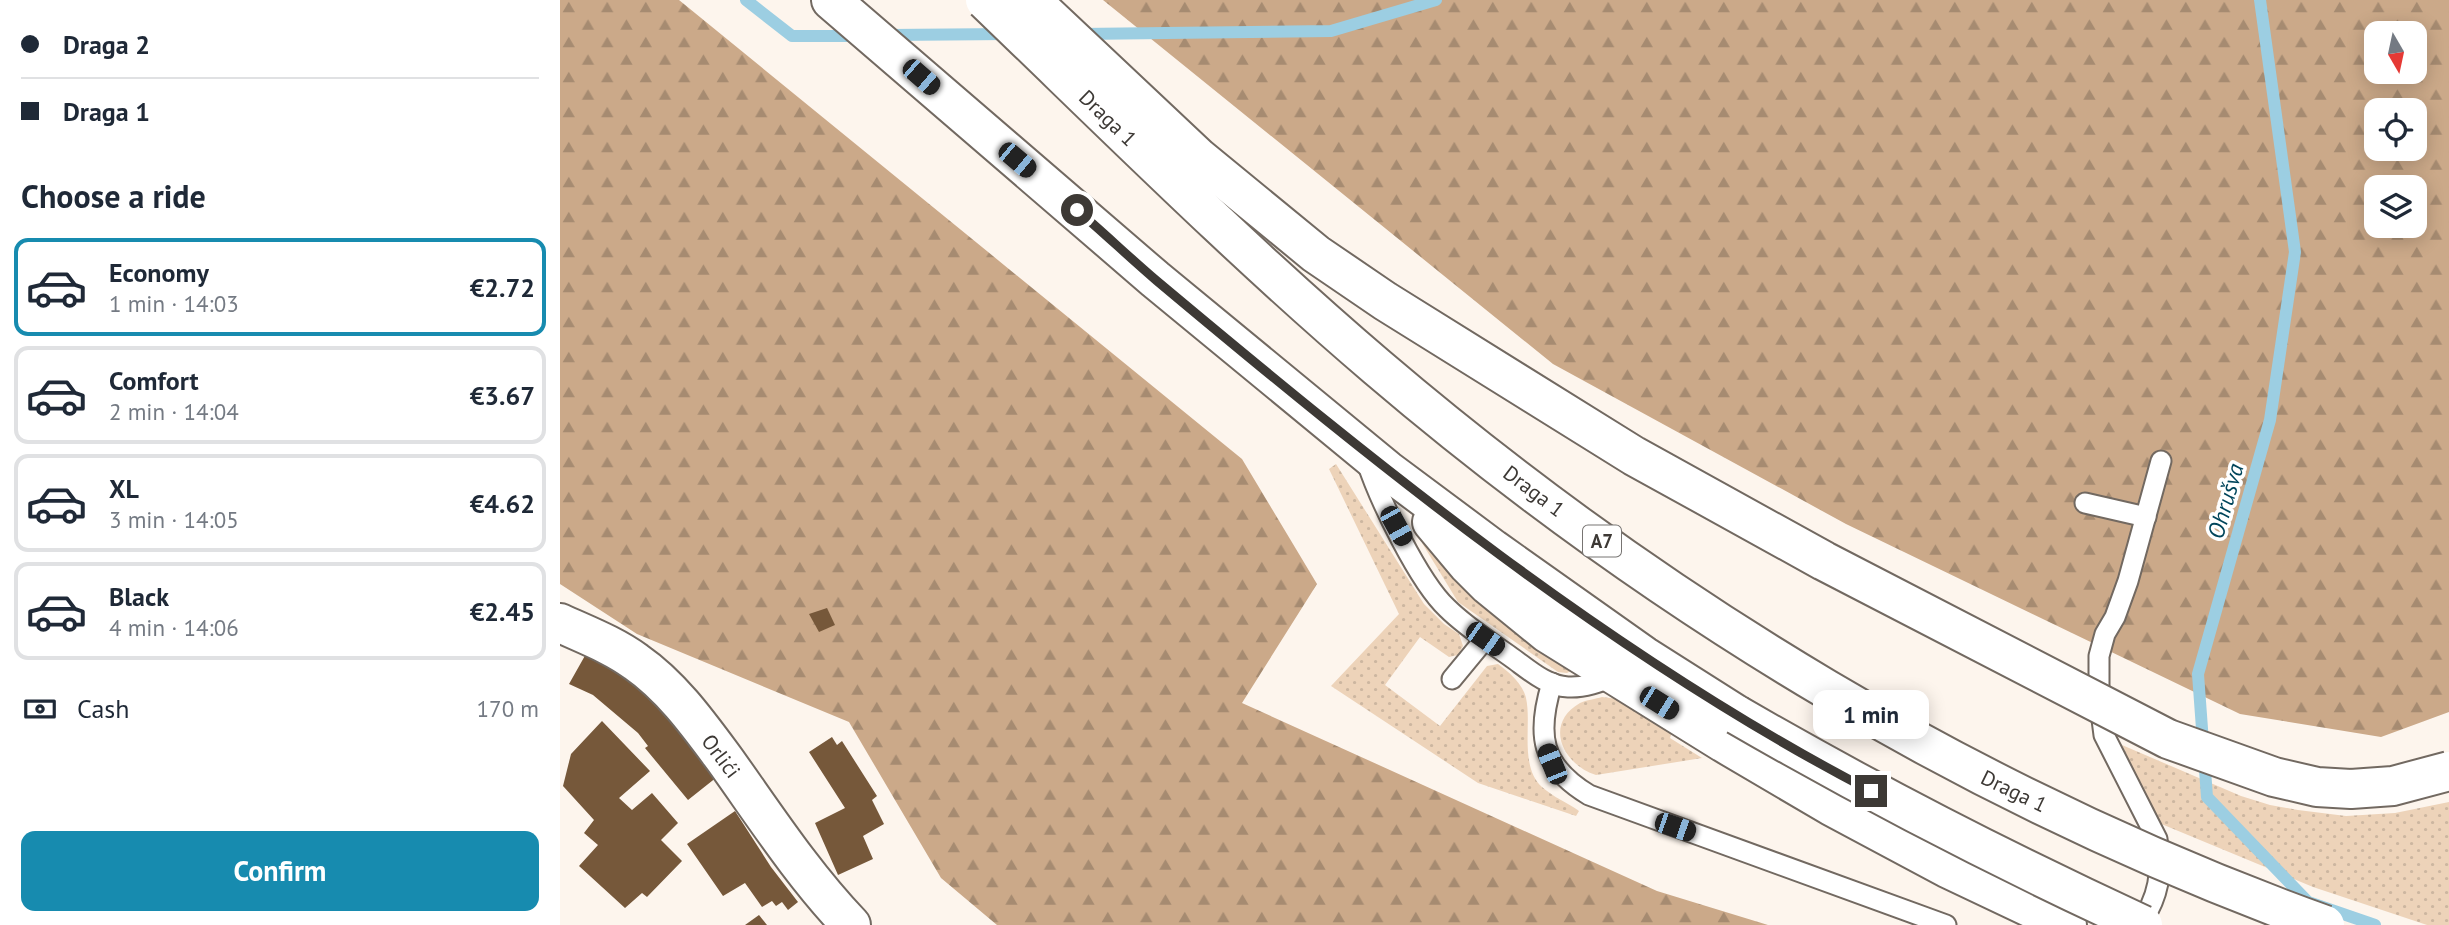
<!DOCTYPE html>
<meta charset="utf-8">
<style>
:root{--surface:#fff;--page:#f6f6f7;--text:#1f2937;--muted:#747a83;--line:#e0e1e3;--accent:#178baf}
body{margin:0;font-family:"PT Sans",sans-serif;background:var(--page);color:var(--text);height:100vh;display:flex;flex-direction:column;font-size:26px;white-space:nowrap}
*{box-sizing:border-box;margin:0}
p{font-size:23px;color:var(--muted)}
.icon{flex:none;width:38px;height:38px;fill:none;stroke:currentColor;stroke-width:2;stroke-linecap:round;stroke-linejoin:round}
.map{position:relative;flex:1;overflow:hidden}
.drawer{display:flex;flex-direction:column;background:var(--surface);width:560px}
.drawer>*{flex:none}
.banner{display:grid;align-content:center;height:154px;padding:0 21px;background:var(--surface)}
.needle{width:46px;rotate:171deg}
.buttons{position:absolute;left:1804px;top:21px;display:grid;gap:14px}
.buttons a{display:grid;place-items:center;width:63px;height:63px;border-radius:14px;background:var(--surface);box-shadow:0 4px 18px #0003;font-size:35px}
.end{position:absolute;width:32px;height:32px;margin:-16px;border:9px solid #3d3935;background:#fff;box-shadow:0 0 0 4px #fff}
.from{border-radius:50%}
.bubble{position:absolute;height:49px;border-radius:14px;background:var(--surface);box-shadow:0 4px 18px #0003;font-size:23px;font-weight:700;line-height:49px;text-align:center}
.car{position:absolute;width:21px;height:42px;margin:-21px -10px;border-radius:9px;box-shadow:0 0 5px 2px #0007;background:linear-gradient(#222 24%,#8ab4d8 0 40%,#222 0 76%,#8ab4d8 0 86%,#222 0)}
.banner b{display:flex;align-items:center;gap:24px;height:66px;font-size:26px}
.banner b+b{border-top:2px solid var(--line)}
.banner i{width:18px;height:18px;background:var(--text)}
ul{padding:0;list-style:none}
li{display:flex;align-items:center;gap:21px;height:98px;margin:0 14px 10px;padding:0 7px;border:4px solid var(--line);border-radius:14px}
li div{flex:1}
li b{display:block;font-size:26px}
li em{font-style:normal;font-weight:700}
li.selected{border-color:var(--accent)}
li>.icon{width:63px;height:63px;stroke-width:1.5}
h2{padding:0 21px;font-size:32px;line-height:84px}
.pay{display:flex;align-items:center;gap:18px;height:77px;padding:0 21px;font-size:26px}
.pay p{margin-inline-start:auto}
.action{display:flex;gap:14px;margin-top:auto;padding:14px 21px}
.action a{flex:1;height:80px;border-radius:14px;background:var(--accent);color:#fff;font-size:28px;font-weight:700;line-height:80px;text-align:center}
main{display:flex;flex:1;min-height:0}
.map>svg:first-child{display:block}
.grass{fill:url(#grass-dots)}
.forest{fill:url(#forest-firs);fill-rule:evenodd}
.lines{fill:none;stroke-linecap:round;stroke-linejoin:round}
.stream{stroke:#9ccee2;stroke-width:12}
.building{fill:#76583a}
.lane-casing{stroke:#726961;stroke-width:23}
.secondary-casing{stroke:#726961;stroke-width:42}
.highway-casing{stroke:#726961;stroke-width:42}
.lane{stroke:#fff;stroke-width:19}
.secondary{stroke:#fff;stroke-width:38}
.highway{stroke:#fff;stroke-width:38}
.highway-bridge-casing{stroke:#726961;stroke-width:42;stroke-linecap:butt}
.highway-bridge{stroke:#fff;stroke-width:38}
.route{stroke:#3d3935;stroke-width:9}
.labels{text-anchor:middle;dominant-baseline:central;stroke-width:7;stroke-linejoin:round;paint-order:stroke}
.shield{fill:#fff;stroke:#777472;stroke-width:2}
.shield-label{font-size:19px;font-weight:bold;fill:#3d3935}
.street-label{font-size:21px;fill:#3d3935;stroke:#fff}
.water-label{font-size:23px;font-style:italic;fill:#00455b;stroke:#fff}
</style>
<main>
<section class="drawer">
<div class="banner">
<b><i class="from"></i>Draga 2</b>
<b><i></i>Draga 1</b>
</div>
<h2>Choose a ride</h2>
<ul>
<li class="selected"><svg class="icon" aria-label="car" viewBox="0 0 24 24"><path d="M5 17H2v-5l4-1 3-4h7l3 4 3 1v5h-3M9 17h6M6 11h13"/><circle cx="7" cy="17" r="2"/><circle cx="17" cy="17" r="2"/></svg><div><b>Economy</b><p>1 min · 14:03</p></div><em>€2.72</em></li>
<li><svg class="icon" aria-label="car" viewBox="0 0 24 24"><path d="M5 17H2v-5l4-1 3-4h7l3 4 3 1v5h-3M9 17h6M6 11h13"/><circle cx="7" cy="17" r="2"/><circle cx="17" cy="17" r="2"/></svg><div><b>Comfort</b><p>2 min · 14:04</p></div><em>€3.67</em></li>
<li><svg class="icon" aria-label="car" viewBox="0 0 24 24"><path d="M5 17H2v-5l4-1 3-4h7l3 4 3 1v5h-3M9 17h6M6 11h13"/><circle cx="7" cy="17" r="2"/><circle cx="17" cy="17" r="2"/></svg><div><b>XL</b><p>3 min · 14:05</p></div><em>€4.62</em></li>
<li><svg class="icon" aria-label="car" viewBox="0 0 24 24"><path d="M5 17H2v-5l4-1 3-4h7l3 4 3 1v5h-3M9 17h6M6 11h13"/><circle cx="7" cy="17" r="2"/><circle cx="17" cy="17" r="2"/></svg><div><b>Black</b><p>4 min · 14:06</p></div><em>€2.45</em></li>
</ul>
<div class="pay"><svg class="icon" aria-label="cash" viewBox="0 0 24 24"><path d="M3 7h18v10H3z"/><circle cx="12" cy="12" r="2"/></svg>Cash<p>170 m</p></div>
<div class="action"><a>Confirm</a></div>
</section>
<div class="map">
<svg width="1889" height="925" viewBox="0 0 1889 925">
<defs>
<pattern id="grass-dots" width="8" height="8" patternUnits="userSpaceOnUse" patternTransform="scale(1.75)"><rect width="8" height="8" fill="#edd3b9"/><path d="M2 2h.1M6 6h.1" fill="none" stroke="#ccb6a0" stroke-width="1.8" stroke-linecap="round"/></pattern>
<pattern id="forest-firs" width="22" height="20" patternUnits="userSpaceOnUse" patternTransform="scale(1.75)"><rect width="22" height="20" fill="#cba989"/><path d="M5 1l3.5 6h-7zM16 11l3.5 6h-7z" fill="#a68b71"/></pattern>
</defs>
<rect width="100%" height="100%" fill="#fdf5ed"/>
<!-- grass -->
<g class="grass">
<path d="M776,464L864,604L884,624L899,634L903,646L898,655L889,657L860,637L825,685L880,726L927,666L938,664C949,672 963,684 966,698C972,724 959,766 982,787C993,797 1008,803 1019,811L1016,816L918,783L771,686L839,614L769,469Z"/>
<polygon points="866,541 1018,667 1007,673 998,672 898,602 862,543"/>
<path d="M1042,697L1066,700L1112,732L1110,738L1142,758L1036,775C1003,765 983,724 1020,703C1026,700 1036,699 1042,697Z"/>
<polygon points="1562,745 1681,796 1710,805 1738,810 1786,816 1835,813 1889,802 1889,925 1867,925 1753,887 1599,823"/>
</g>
<!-- forest -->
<g class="forest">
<polygon points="0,0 119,0 682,459 757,584 682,703 1097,891 1208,925 437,925 381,878 289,722 77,634 0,584"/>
<path d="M543,0H1889V712L1821,737L1680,714L1286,524L993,364ZM1816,33H1855V72H1816ZM1816,110H1855V149H1816ZM1816,187H1855V226H1816Z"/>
</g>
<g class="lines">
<!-- stream -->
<g class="stream">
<polyline points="186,0 232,36 299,36"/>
<polyline points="1700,0 1735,252 1710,420 1638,674 1647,797 1748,902 1815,925"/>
<polyline points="520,34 771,31 876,0"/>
<polyline points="328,35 449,34"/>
</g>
</g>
<!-- building -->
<g class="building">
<polygon points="267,608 275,625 259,632 249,614"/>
<polygon points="31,645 57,659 162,773 128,800 85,748 88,746 78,733 33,695 9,684"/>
<polygon points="42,721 90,771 59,798 72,810 92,793 118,823 101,840 122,861 87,897 82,893 65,908 19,866 38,845 24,833 34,820 3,786 11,754"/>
<polygon points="272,737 277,745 282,741 317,796 312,800 324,824 303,836 313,859 278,875 255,823 285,808 249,752"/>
<polygon points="175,811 211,867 238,902 228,910 222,902 216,906 212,901 202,907 185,883 163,896 127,844"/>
<polygon points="199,915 207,925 185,925"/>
</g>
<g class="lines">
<!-- lane casing -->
<g class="lane-casing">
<g id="lane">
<path d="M807,462C819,499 859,582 887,608C906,627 930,642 951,657C968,669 986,686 1008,687C1024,688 1040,682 1055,676"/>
<polyline points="1525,503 1586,517"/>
<polyline points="892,679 925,639"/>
<path d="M992,683C976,735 981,766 1029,795L1386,925"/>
<path d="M1579,925C1599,898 1603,871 1597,839L1544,735L1539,696V656L1545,634L1555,617L1568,581L1601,461"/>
</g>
</g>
<!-- secondary casing -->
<g class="secondary-casing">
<path id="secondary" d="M0,623C26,635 53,645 76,662C112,687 139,725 165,760C205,816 243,875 291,925"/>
</g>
<!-- highway casing -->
<g class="highway-casing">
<g id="highway">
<polyline points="271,0 595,279 827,470 933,549 1084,656 1177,715"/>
<polyline points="872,522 908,565 928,585 987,633 1164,743 1271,806 1387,868 1507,925"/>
</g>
</g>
<!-- lane -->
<use href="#lane" class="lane"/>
<!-- secondary -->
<use href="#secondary" class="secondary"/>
<!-- highway -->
<use href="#highway" class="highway"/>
<!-- highway-bridge casing -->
<g class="highway-bridge-casing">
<g id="highway-bridge">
<path d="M425,0C554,124 681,251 817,367C1097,606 1418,800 1765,925"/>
<polyline points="471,0 639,158 756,254 825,301 1074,456 1264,561 1608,739 1714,777 1757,787 1791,789 1833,786 1889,771"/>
<path d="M1177,715C1310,792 1444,861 1583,925"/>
</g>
</g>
<!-- highway-bridge -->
<use href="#highway-bridge" class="highway-bridge"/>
</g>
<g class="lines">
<!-- route -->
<path class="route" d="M517,210C544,233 570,258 597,281C819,467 1053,657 1311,791"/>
</g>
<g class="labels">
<!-- shield labels -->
<rect class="shield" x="1023" y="525.5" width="38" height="31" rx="5"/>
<g class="shield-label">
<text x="1042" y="541">A7</text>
</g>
<!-- street labels -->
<g class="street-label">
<text transform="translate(548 118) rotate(44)">Draga 1</text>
<text transform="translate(974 491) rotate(37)">Draga 1</text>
<text transform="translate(161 756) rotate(53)">Orlići</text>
<text transform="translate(1454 791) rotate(26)">Draga 1</text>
</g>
<!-- water labels -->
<g class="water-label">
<text transform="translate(1665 501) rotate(-74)">Ohrušva</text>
</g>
</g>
</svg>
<div class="buttons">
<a><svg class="needle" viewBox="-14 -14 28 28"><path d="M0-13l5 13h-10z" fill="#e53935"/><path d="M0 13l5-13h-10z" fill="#747a83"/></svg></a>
<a><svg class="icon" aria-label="locate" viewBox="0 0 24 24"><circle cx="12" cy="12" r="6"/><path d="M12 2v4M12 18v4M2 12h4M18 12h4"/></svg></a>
<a><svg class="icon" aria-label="layers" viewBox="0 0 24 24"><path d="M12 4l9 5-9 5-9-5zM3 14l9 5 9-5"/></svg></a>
</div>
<i class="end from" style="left:517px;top:210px"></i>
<i class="end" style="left:1311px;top:791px"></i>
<div class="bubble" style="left:1253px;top:690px;width:116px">1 min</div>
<i class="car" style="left:361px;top:77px;rotate:131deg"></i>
<i class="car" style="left:457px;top:160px;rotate:130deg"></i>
<i class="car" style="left:836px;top:526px;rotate:151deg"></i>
<i class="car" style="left:925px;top:639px;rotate:125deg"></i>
<i class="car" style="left:1099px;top:703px;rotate:122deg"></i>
<i class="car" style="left:992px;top:764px;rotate:338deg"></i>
<i class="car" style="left:1115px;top:827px;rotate:109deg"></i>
</div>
</main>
